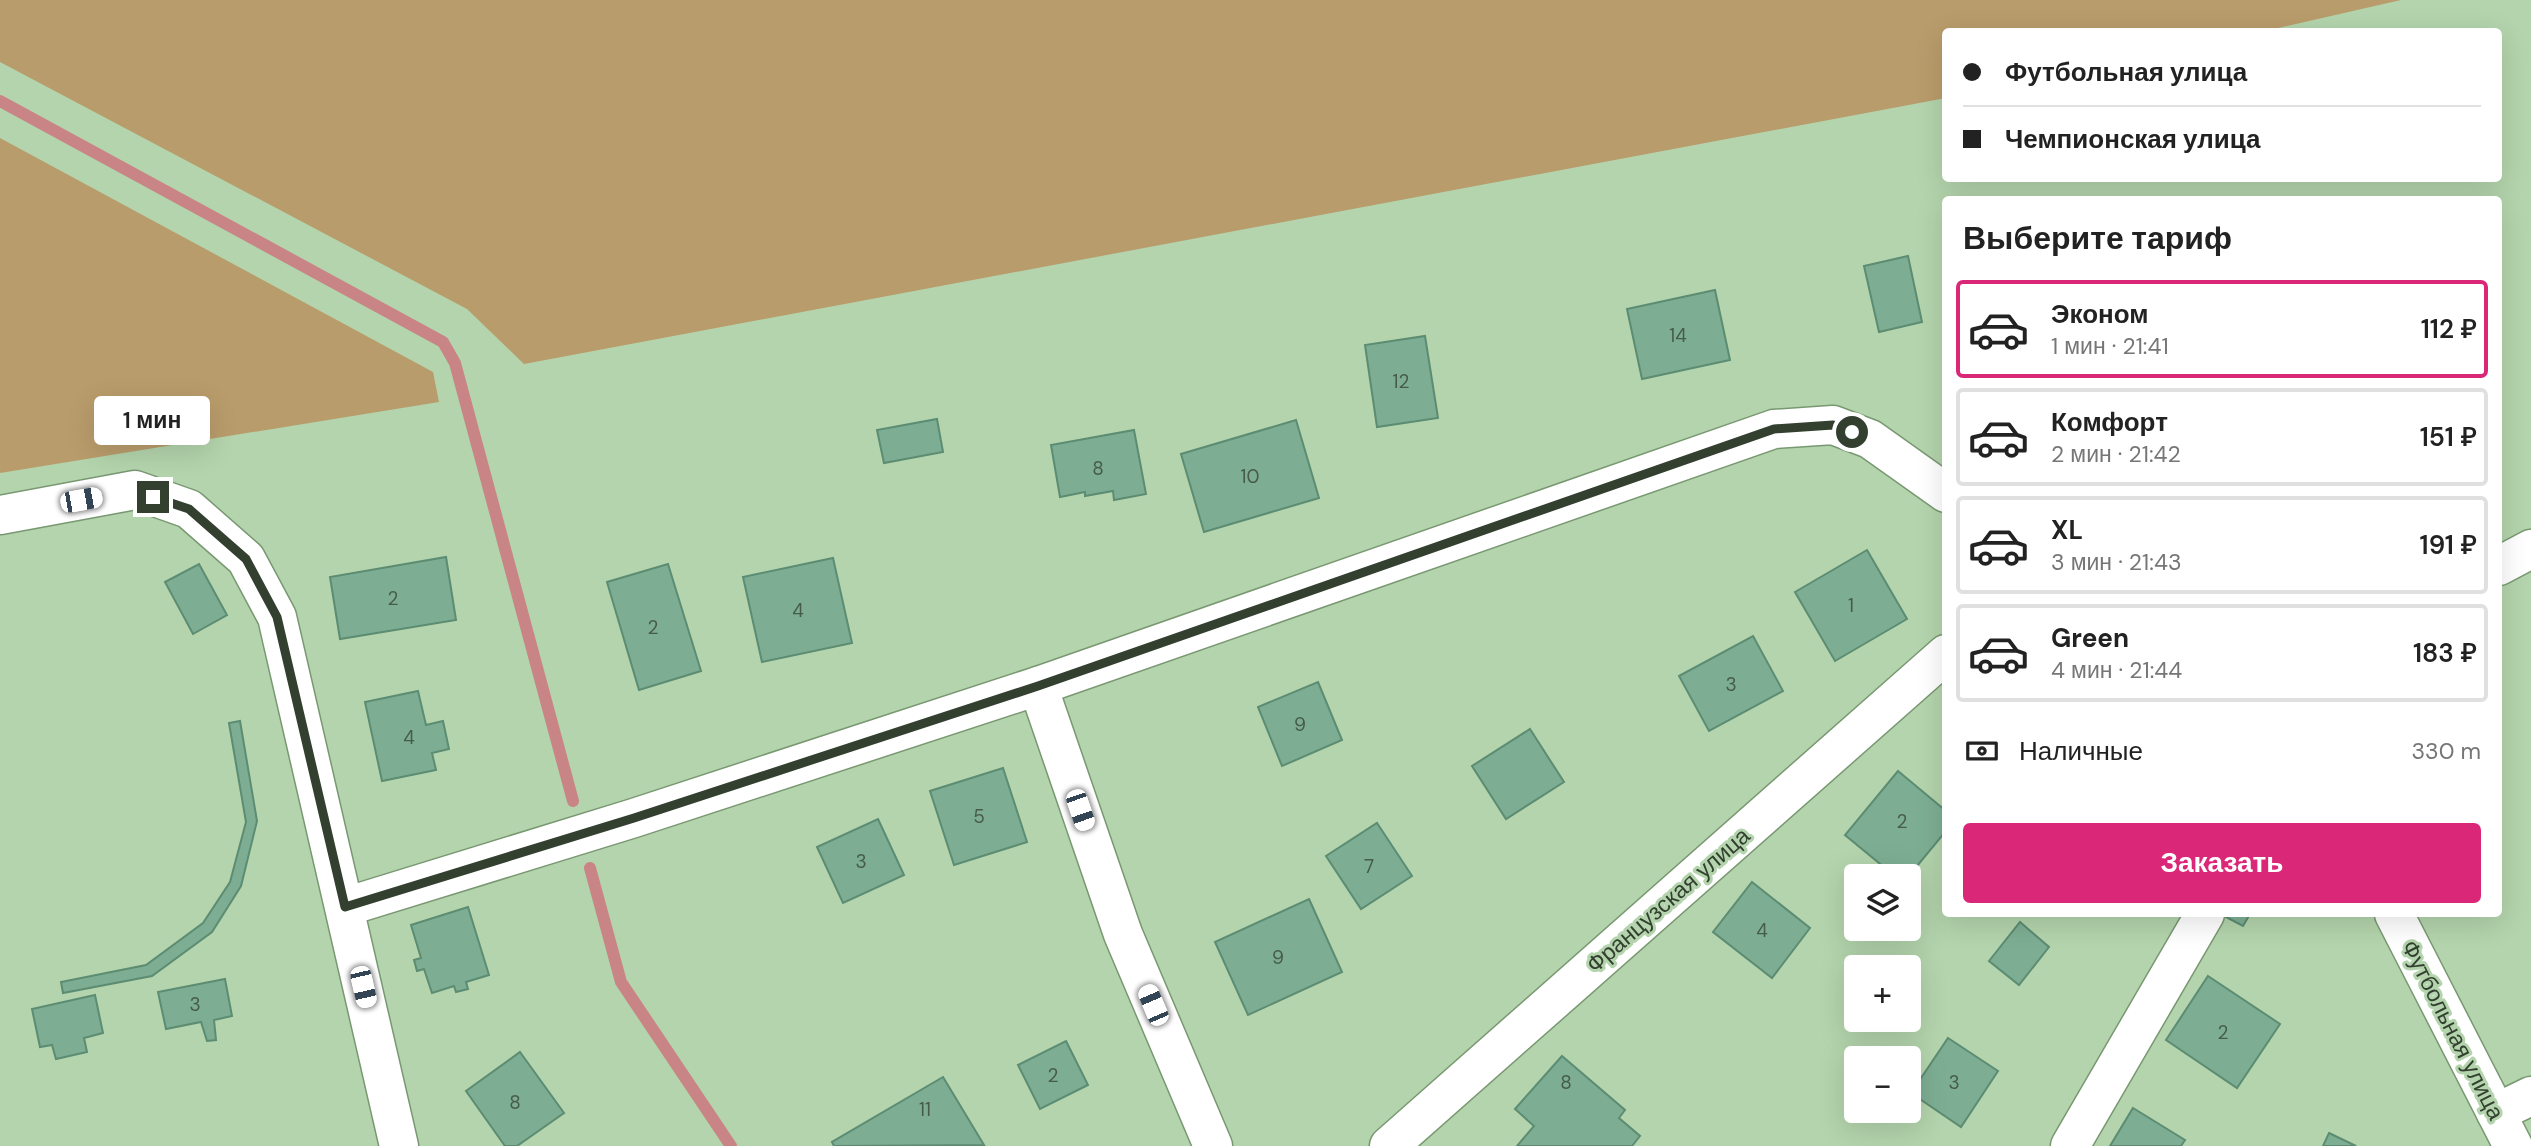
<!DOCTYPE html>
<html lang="ru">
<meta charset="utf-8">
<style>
:root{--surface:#fff;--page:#f2f2f2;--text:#222;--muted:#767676;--line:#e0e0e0;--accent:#db2777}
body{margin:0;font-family:"DM Sans",sans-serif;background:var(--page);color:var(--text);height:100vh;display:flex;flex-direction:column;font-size:26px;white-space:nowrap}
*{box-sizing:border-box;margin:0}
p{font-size:23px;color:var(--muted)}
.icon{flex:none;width:38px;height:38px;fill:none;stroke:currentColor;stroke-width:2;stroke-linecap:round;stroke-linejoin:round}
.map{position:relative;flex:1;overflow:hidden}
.details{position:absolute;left:1942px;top:196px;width:560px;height:721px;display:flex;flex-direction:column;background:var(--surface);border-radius:7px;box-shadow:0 7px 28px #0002}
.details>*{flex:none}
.hud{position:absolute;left:1942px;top:28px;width:560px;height:154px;border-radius:7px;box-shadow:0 7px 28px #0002;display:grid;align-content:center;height:154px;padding:0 21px;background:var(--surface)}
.fabs{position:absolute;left:1844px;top:864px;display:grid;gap:14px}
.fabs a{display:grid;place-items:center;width:77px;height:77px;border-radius:7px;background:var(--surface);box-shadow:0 7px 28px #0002;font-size:35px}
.end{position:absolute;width:32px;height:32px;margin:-16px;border:9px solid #334030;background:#fff;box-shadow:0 0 0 4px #fff}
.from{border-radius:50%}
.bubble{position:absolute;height:49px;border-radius:7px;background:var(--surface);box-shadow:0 7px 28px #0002;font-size:23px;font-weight:600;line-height:49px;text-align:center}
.car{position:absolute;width:21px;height:42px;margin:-21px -10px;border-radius:9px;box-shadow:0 0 5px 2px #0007;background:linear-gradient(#fff 24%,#345 0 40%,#fff 0 76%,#345 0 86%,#fff 0)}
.hud b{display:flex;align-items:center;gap:24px;height:66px;font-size:26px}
.hud b+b{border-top:2px solid var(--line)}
.hud i{width:18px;height:18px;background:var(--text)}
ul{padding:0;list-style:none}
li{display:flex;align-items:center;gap:21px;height:98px;margin:0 14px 10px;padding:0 7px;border:4px solid var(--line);border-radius:7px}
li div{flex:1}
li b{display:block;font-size:26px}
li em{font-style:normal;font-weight:600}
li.active{border-color:var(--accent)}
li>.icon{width:63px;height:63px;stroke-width:1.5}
h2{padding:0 21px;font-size:32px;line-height:84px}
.pay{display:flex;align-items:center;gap:18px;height:77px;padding:0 21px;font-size:26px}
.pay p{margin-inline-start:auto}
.action{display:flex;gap:14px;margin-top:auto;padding:14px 21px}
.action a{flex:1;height:80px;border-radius:7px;background:var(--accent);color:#fff;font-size:28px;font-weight:600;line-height:80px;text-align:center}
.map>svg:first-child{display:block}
.green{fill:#b99c6b}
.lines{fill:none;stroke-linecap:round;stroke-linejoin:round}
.stream{stroke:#c98585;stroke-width:12}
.building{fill:#7dae93;stroke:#5c8c72;stroke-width:2}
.minor-casing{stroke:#799872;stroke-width:41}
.minor{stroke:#fff;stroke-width:38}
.route{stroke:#334030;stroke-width:9}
.labels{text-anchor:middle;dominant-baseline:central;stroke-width:6;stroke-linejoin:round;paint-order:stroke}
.number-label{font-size:19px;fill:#465c49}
.street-label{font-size:23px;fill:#334030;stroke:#b3d4ac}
</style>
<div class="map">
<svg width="2531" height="1146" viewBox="0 0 2531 1146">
<rect width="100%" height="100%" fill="#b3d4ac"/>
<!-- green -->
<g class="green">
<polygon points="0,0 2401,0 2265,31 1946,32 1946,98 524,364 467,309 0,62"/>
<polygon points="0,138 433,372 439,402 0,473"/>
</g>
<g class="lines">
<!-- stream -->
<g class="stream">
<polyline points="0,101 443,342 455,363 573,801"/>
<polyline points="590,868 621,982 731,1146"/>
</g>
</g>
<!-- building -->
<g class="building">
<polygon points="1908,256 1922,322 1879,332 1864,266"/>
<polygon points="1715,290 1730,360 1642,379 1627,309"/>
<polygon points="1425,336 1438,418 1377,427 1365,345"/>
<polygon points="937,419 943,452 884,463 877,430"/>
<polygon points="1296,420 1319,498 1204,532 1181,454"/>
<polygon points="1134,430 1146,494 1114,500 1113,491 1085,496 1085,492 1060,497 1051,445"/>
<polygon points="1867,550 1907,619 1835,661 1795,592"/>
<polygon points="446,557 456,620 340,639 330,577"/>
<polygon points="833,558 852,643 762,662 743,577"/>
<polygon points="199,564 227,615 193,634 165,582"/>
<polygon points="668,564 701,671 639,690 607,582"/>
<polygon points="1753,636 1783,691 1709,731 1679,676"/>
<polygon points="1318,682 1342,740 1282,766 1258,707"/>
<polygon points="418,691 426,725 443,721 449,749 432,753 436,770 382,781 365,702"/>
<polygon points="240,721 257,821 241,886 212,932 152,976 63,993 61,982 146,965 203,923 230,882 246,822 229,723"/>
<polygon points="1530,729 1564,782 1506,819 1472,766"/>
<polygon points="1003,768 1027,842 954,865 930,791"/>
<polygon points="1898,771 1946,811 1946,831 1908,877 1896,877 1845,835"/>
<polygon points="878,819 904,875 843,903 817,847"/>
<polygon points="1377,823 1412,876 1361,909 1326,856"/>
<polygon points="1752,882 1810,928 1772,978 1713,932"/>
<polygon points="1309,899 1342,972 1248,1015 1215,942"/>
<polygon points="468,907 489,975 466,982 468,989 456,992 454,986 432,993 424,969 417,971 414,960 421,958 411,925"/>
<polygon points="2225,914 2250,914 2243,926 2224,916"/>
<polygon points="2020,922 2049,947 2019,985 1989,961"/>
<polygon points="2208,976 2280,1024 2237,1088 2166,1040"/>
<polygon points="225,979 232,1016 214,1020 216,1040 207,1041 201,1022 166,1029 158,992"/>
<polygon points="95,995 103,1033 84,1038 87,1052 56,1059 52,1045 40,1047 32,1009"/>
<polygon points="1948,1038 1998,1071 1961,1127 1911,1093"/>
<polygon points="1066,1041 1088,1085 1040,1109 1018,1065"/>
<polygon points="520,1052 564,1113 517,1146 505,1146 466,1091"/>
<polygon points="1562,1056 1625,1110 1619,1118 1640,1136 1632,1146 1517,1146 1534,1126 1515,1109"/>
<polygon points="943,1077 984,1145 834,1146 832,1142"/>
<polygon points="2133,1108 2185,1140 2181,1146 2110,1146"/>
<polygon points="2329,1133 2356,1146 2323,1146"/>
</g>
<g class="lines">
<!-- minor casing -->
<g class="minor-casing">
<g id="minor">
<polyline points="0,515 135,490 189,509 246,559 277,617 399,1146"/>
<polyline points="2499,566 2531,549"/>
<polyline points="1038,686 1123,934 1213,1146"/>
<polyline points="345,907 634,818 1038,686 1774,429 1833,425 1870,439 1946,493"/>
<polyline points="2394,914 2513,1146"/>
<polyline points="2496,1113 2531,1096"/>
<polyline points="1389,1146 1946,654"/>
<polyline points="2070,1146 2205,914"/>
</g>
</g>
<!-- minor -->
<use href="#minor" class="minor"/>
</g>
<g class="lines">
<!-- route -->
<polyline class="route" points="153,497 189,509 246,559 277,617 345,907 634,818 1038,686 1774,429 1833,425 1852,432"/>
</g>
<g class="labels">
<!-- number labels -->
<g class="number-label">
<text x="1678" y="335">14</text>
<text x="1401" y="381">12</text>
<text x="1098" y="468">8</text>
<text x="1250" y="476">10</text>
<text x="393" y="598">2</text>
<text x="1851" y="605">1</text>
<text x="798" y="610">4</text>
<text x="653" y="627">2</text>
<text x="1731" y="684">3</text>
<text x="1300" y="724">9</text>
<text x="409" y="737">4</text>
<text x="979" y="816">5</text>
<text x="1902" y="821">2</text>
<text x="861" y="861">3</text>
<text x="1369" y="866">7</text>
<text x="1762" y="930">4</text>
<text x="1278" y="957">9</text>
<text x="195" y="1004">3</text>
<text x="2223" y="1032">2</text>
<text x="1053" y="1075">2</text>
<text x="1566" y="1082">8</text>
<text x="1954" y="1082">3</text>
<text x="515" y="1102">8</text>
<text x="925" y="1109">11</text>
</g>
<!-- street labels -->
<g class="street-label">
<text transform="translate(1668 900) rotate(-41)">Французская улица</text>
<text transform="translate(2453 1030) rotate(63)">Футбольная улица</text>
</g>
</g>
</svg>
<div class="fabs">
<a><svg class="icon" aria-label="layers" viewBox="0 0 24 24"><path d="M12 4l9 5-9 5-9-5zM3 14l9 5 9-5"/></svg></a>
<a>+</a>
<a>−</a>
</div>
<i class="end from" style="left:1852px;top:432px"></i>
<i class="end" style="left:153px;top:497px"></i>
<div class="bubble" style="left:94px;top:396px;width:116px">1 мин</div>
<i class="car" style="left:81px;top:500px;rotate:80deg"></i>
<i class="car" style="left:1080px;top:810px;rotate:161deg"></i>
<i class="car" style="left:363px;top:987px;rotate:167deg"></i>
<i class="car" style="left:1153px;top:1005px;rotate:337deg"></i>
<div class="hud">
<b><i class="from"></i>Футбольная улица</b>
<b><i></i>Чемпионская улица</b>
</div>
<section class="details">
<h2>Выберите тариф</h2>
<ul>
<li class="active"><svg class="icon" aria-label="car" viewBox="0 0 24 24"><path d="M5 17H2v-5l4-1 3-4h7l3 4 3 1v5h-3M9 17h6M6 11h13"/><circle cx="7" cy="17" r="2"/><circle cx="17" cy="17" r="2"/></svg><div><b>Эконом</b><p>1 мин · 21:41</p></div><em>112 ₽</em></li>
<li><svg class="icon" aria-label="car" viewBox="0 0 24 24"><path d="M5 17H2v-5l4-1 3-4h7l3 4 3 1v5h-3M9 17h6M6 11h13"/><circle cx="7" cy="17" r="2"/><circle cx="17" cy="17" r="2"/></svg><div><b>Комфорт</b><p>2 мин · 21:42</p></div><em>151 ₽</em></li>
<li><svg class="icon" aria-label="car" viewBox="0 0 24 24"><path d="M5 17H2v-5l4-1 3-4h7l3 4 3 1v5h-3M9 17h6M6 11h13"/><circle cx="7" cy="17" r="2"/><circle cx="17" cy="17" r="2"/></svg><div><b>XL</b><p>3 мин · 21:43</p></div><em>191 ₽</em></li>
<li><svg class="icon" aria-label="car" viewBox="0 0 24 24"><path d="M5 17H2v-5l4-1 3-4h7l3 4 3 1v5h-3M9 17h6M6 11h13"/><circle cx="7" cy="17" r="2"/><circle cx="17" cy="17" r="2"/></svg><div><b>Green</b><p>4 мин · 21:44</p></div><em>183 ₽</em></li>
</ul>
<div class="pay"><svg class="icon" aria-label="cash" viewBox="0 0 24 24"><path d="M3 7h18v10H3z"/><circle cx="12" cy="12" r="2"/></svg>Наличные<p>330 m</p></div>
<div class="action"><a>Заказать</a></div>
</section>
</div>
